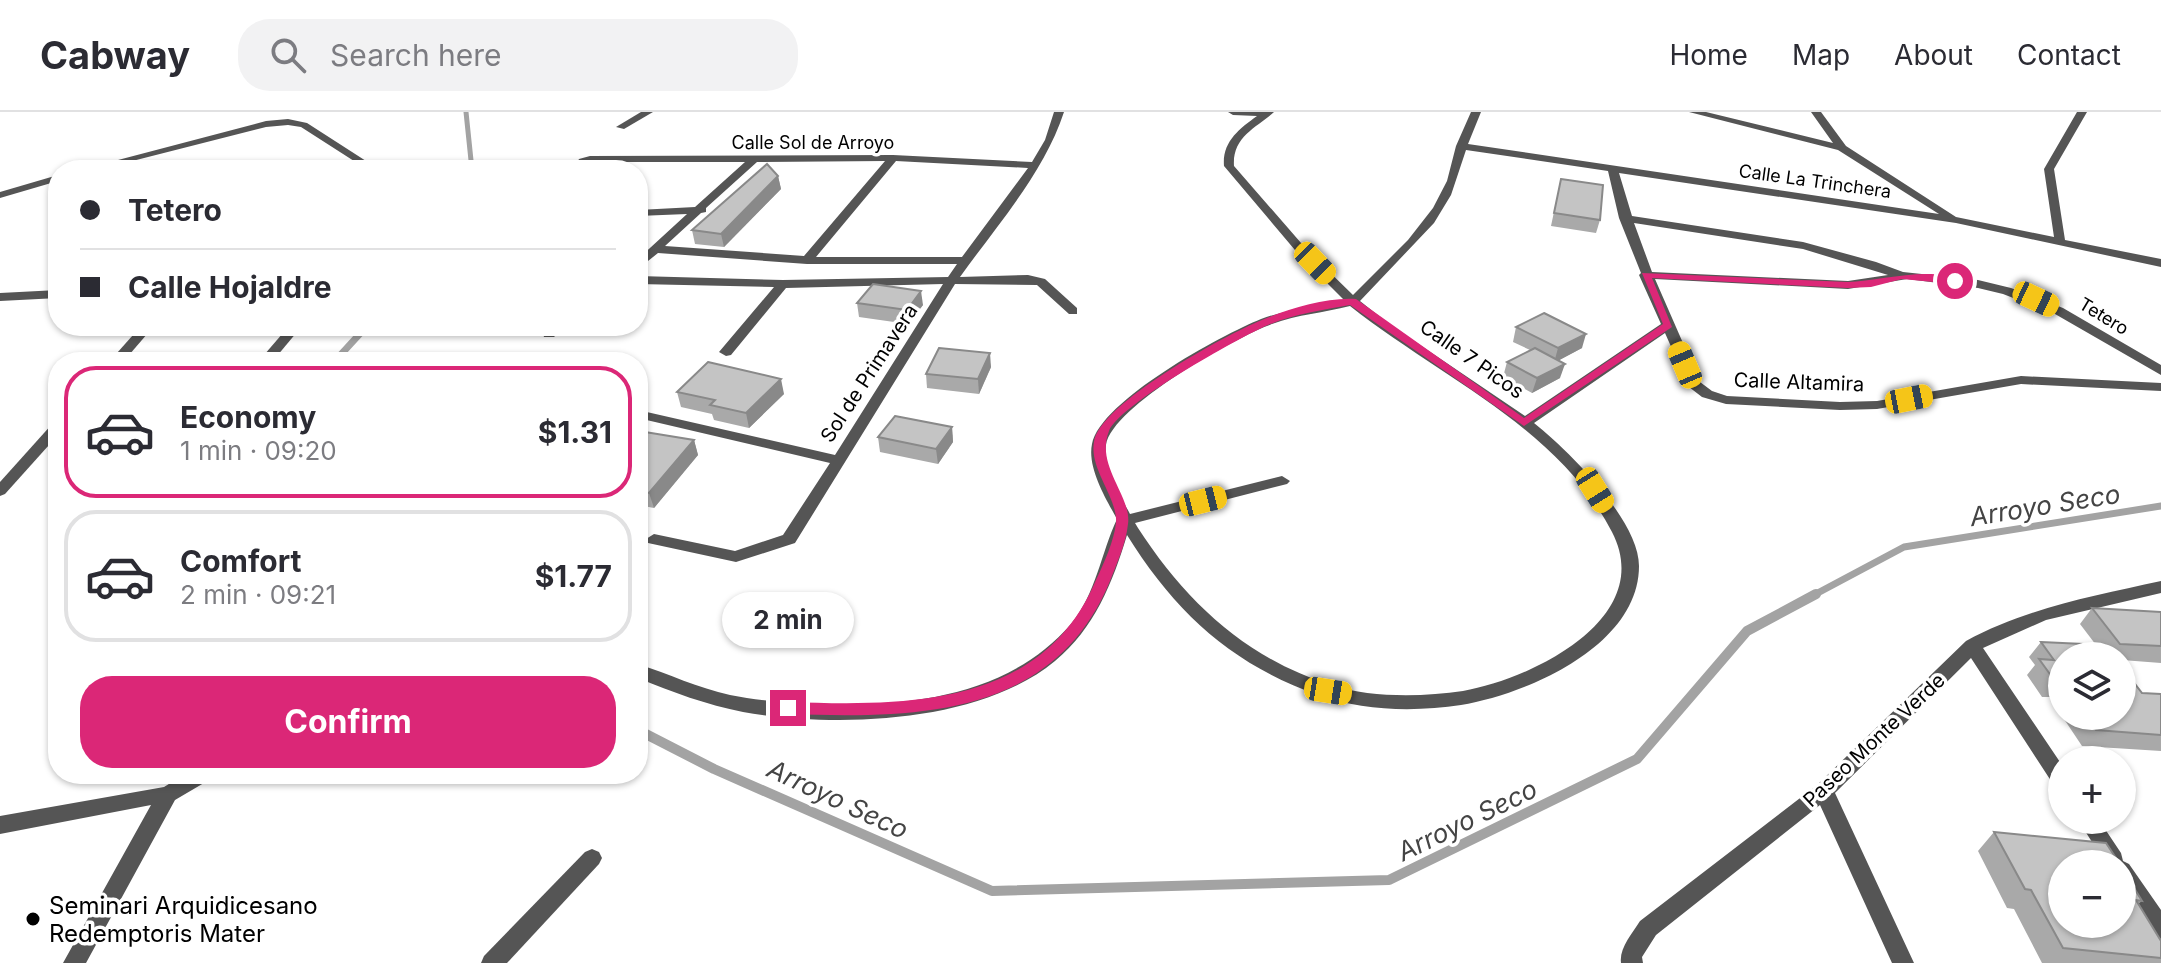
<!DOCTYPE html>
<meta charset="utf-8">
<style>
:root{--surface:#fff;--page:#f2f2f3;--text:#2b2b33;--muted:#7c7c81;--line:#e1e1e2;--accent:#db2777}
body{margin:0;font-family:Inter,sans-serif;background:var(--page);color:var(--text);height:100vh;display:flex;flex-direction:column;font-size:30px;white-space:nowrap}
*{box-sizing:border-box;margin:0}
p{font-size:26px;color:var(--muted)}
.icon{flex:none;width:44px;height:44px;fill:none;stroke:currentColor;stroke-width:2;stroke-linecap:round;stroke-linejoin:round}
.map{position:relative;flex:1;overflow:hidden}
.details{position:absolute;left:48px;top:240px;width:600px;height:432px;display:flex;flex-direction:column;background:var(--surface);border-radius:32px;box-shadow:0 2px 6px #0004}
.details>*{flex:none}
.banner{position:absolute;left:48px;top:48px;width:600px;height:176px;border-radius:32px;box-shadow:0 2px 6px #0004;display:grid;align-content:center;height:176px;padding:0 32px;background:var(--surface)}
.tools{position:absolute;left:2048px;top:530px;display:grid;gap:16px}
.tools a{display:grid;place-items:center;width:88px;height:88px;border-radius:50%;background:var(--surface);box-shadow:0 2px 6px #0004;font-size:40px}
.end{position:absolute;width:36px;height:36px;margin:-18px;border:10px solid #db2777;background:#fff;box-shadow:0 0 0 4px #fff}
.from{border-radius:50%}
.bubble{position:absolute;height:56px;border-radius:28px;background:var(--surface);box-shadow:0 2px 6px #0004;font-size:26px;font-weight:700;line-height:56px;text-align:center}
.car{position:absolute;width:24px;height:48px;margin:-24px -12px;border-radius:10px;box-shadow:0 0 6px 2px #0007;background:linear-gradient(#f5c518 24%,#345 0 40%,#f5c518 0 76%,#345 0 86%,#f5c518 0)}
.banner b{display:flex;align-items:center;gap:28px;height:76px;font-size:30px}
.banner b+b{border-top:2px solid var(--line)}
.banner i{width:20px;height:20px;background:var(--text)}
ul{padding:14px 0 0;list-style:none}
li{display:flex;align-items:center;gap:24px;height:132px;margin:0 16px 12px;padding:0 16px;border:4px solid var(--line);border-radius:32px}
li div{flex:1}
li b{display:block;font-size:30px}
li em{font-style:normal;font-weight:700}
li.selected{border-color:var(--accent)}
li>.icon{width:72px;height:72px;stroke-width:1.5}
.action{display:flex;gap:16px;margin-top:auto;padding:16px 32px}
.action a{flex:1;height:92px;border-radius:32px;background:var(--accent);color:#fff;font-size:32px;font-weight:700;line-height:92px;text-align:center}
header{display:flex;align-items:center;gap:48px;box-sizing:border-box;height:112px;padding:0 40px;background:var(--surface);border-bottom:2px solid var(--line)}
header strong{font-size:38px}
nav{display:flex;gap:44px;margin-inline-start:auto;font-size:28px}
.search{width:560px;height:72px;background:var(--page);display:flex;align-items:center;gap:20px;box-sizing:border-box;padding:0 28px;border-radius:32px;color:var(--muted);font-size:30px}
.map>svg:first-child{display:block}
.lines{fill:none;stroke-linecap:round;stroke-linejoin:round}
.stream-far2{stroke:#a3a3a3;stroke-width:5}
.stream-far1{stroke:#a3a3a3;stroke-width:7}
.stream{stroke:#a3a3a3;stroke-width:10}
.minor{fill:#555;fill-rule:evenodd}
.wall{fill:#a9a9a9}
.shaded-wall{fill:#898989}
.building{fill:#c4c4c4;stroke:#898989;stroke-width:2}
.route{fill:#db2777}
.poi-dot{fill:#000;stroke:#fff;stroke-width:3}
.labels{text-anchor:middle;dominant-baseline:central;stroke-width:7;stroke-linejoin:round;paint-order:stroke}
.far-street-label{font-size:18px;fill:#000;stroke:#fff}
.street-label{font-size:20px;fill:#000;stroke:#fff}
.near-poi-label{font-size:24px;fill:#000;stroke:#fff;text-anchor:start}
.near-water-label{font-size:26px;font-style:italic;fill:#444;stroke:#fff}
</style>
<header>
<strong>Cabway</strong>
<div class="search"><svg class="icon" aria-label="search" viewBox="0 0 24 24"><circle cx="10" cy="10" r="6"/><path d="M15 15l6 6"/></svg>Search here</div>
<nav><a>Home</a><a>Map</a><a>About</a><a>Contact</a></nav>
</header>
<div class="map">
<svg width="2161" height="851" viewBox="0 0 2161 851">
<rect width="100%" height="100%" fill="#fff"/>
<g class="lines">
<!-- stream-far2 -->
<polyline class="stream-far2" points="466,0 472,58"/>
<!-- stream-far1 -->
<g class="stream-far1">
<polyline points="334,250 367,214"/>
<polyline points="1812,484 1904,435 2161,394"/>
</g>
<!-- stream -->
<polyline class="stream" points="638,618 714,657 992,779 1389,768 1637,647 1747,519 1816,482"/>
<!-- minor -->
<g class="minor">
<polygon points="641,0 653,0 624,17 616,15"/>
<path d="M1054,0H1064C1044,61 997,113 960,165L1028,163L1045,167L1077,196V202H1069L1037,173L955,172L795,431L736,450L648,431L646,427L654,422L735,439L783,423L830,351L638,306V298L835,343L943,172L786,176L731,243L726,244L719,240L774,175L638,172V164L783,168L948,165L957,152H807L658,141L638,157V147L687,102L638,104V98L695,95L745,50H590L583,58H573L579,47L590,44L893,43L1032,50L1045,28ZM885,49L804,144L665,134L701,101L706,100V96L757,50ZM896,49L1028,56L962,145H816Z"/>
<path d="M1228,0H1274C1256,16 1232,25 1234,54L1308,139L1353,183L1408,128L1433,96L1447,69L1456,34L1471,0H1481L1468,32L1939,102L1838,38L1689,0H1706L1833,31L1811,0H1821L1846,34L1956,105L2054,125L2044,57L2077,0H2087L2054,57L2065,128L2161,147V155L1956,111L1619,61L1632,104L1803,130L1876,150L1903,160L1978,168L2011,176L2063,196L2161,253V263L2055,202L2003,182L1978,176L1907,167L1848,177L1655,167L1700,270L1712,279L1727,284L1840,290L1877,289L2021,264L2161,271V279L2021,272L1877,297L1840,298L1726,292L1702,285L1689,275L1665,221L1534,311C1568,338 1639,408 1639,454C1639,534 1527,582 1461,593C1415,600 1362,599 1318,583C1231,552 1175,500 1127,423C1113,470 1094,517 1055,549C979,612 836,616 743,600C707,593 672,580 638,566V552C669,562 698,576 730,583C759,589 790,591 820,592C910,595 1009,584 1071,512C1096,482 1101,441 1117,407C1106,387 1087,356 1092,332C1100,289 1221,223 1261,207C1288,197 1316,195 1344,188L1300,144L1224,54C1222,30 1239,17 1257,4L1233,3ZM1466,38L1608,59L1619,106L1641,161L1639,163L1661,212L1525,304L1389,212L1360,189L1434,111L1451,83ZM1634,111L1803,137L1888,163L1848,169L1652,160ZM1350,194C1441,266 1557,314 1612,420C1657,507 1531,567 1463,579C1422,585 1371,586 1331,573C1246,546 1186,490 1138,416L1135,411L1287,372L1290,369L1282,364L1130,402C1120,383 1103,355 1106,333C1112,294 1236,225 1272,212C1298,202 1324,201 1350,194Z"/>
<polygon points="288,7 307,11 380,58 368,58 301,15 288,13 266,15 97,58 80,58 266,9"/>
<polygon points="58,63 58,69 0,86 0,80"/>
<polygon points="58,178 58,186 0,189 0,181"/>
<polygon points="141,214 154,214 123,250 109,250"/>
<polygon points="289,214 302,214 272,250 258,250"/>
<polygon points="551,214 565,214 554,225 544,225 543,222"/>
<polygon points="58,310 58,323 5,382 0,384 0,370 53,311"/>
<path d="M2161,469V481L2046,508L1983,536L2062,653V677L2055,675L1971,546L1835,681L1914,851H1892L1820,693L1656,823L1642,845L1643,851H1621C1619,836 1632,822 1640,809L1817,673L1966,529C2027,496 2093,484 2161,469Z"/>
<polygon points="185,662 212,662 209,668 175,688 86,851 63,851 151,693 0,722 0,704 164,675"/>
<polygon points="2078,708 2099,708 2121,741 2123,749 2129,752 2161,798 2161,827 2153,824 2122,776 2122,752 2106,752"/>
<polygon points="592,737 599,740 602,746 599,752 507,851 481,851 484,844 585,740"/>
</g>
</g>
<!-- wall -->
<g class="wall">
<polygon points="778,64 781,77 724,135 695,132 692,118"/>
<polygon points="1561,67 1600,108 1596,121 1551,114"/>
<polygon points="857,191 923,193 908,212 859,205"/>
<polygon points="1516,215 1582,236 1559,248 1560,266 1532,281 1503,265 1507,250 1530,238 1513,230"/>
<polygon points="991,255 979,282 927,276 926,262"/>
<polygon points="677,280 784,282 749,316 714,308 712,302 681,295"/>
<polygon points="952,315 953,330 938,352 880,340 878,325"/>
<polygon points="638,328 694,328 698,343 654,396 638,393"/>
<polygon points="2092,496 2161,500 2161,551 2122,548 2122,544 2062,544 2062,604 2050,585 2042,585 2027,563 2035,553 2029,545 2041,530 2096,533 2080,512"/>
<polygon points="2142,581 2161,582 2161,639 2082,634 2062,604 2122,604"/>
<polygon points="1994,720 2122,756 2142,789 2138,792 2161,829 2161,851 2042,851 2014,797 2007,796 1978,739"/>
</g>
<!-- shaded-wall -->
<g class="shaded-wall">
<polygon points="778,64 781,77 724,135 721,122"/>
<polygon points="921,179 923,193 908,212 907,198"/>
<polygon points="1586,222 1582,236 1554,251 1558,236"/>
<polygon points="990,241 991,255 979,282 978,267"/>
<polygon points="1565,252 1560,266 1532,281 1537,266"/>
<polygon points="781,267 784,282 749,316 746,301"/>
<polygon points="952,315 953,330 938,352 936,337"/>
<polygon points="694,328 698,343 654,396 649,381"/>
</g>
<!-- building -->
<g class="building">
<polygon points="767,52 778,64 721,122 692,118"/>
<polygon points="1561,67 1603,73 1600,108 1554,101"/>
<polygon points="873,172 921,179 907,198 857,191"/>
<polygon points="1544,201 1586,222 1558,236 1516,215"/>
<polygon points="939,236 990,241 978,267 926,262"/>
<polygon points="1535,236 1565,252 1537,266 1507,250"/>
<polygon points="708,250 781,267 746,301 710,293 715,288 677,280"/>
<polygon points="895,304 952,315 936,337 878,325"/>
<polygon points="645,320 694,328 649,381 638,379 638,328"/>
<polygon points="2092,496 2161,500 2161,534 2120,532"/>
<polygon points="2041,530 2105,533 2113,544 2062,544 2062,570 2055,569 2039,547 2054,548"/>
<polygon points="2122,555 2142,581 2161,582 2161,623 2096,618 2086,604 2122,604"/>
<polygon points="1994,720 2106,731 2120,752 2062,752 2062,812 2122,812 2122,756 2142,789 2136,788 2161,829 2161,846 2063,836 2031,778 2025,777"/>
</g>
<!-- route -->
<path class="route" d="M1642,161L1848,170C1879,169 1933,153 1960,169L1955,172L1902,167L1871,175L1848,176L1652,166L1672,215L1524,314L1350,193C1323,198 1294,202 1268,213C1238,226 1120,292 1109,319C1095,354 1132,384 1128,412C1126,431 1117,451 1110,469C1053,607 914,606 788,602L781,596L788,590C906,594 1042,596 1096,468C1104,451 1114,429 1116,411C1118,386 1089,357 1094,330C1099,292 1225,223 1262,208C1288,197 1327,185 1356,187L1524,306L1663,212Z"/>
<!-- markers -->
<circle class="poi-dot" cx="33" cy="807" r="8"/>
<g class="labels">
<!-- far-street labels -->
<g class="far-street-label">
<text x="813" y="30">Calle Sol de Arroyo</text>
<text transform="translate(1815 69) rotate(8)">Calle La Trinchera</text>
<text transform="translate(2104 204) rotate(31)">Tetero</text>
</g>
<!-- street labels -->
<g class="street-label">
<text transform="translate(1472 247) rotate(35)">Calle 7 Picos</text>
<text transform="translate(869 261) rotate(-57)">Sol de Primavera</text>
<text transform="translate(1799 270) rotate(2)">Calle Altamira</text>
<text transform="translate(1874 628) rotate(-43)">Paseo Monte Verde</text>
</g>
<!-- near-poi labels -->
<g class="near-poi-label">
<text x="49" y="793">Seminari Arquidicesano<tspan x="49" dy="28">Redemptoris Mater</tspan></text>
</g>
<!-- near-water labels -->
<g class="near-water-label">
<text transform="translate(2045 393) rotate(-9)">Arroyo Seco</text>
<text transform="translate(838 687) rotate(25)">Arroyo Seco</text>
<text transform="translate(1467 708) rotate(-26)">Arroyo Seco</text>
</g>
</g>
</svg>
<div class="tools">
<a><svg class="icon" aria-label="layers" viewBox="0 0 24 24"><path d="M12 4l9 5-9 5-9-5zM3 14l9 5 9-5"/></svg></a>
<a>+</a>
<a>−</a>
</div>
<i class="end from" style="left:1955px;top:169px"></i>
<i class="end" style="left:788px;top:596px"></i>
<div class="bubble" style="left:722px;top:480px;width:132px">2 min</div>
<i class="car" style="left:1315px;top:151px;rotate:136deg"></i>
<i class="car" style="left:2036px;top:187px;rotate:115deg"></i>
<i class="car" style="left:1685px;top:253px;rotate:337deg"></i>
<i class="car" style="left:1909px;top:287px;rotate:79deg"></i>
<i class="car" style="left:1595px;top:378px;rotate:148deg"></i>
<i class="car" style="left:1203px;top:389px;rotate:76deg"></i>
<i class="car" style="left:1328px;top:579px;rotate:99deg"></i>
<div class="banner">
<b><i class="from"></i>Tetero</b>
<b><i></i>Calle Hojaldre</b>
</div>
<section class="details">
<ul>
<li class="selected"><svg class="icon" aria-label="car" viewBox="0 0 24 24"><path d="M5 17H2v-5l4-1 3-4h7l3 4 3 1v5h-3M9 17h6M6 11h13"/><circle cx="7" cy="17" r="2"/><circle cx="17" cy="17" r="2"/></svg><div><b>Economy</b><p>1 min · 09:20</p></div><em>$1.31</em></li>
<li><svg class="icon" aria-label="car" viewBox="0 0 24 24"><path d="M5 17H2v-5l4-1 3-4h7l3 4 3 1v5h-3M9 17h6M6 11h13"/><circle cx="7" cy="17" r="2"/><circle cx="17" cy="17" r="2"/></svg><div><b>Comfort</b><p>2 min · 09:21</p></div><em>$1.77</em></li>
</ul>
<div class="action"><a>Confirm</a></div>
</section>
</div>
